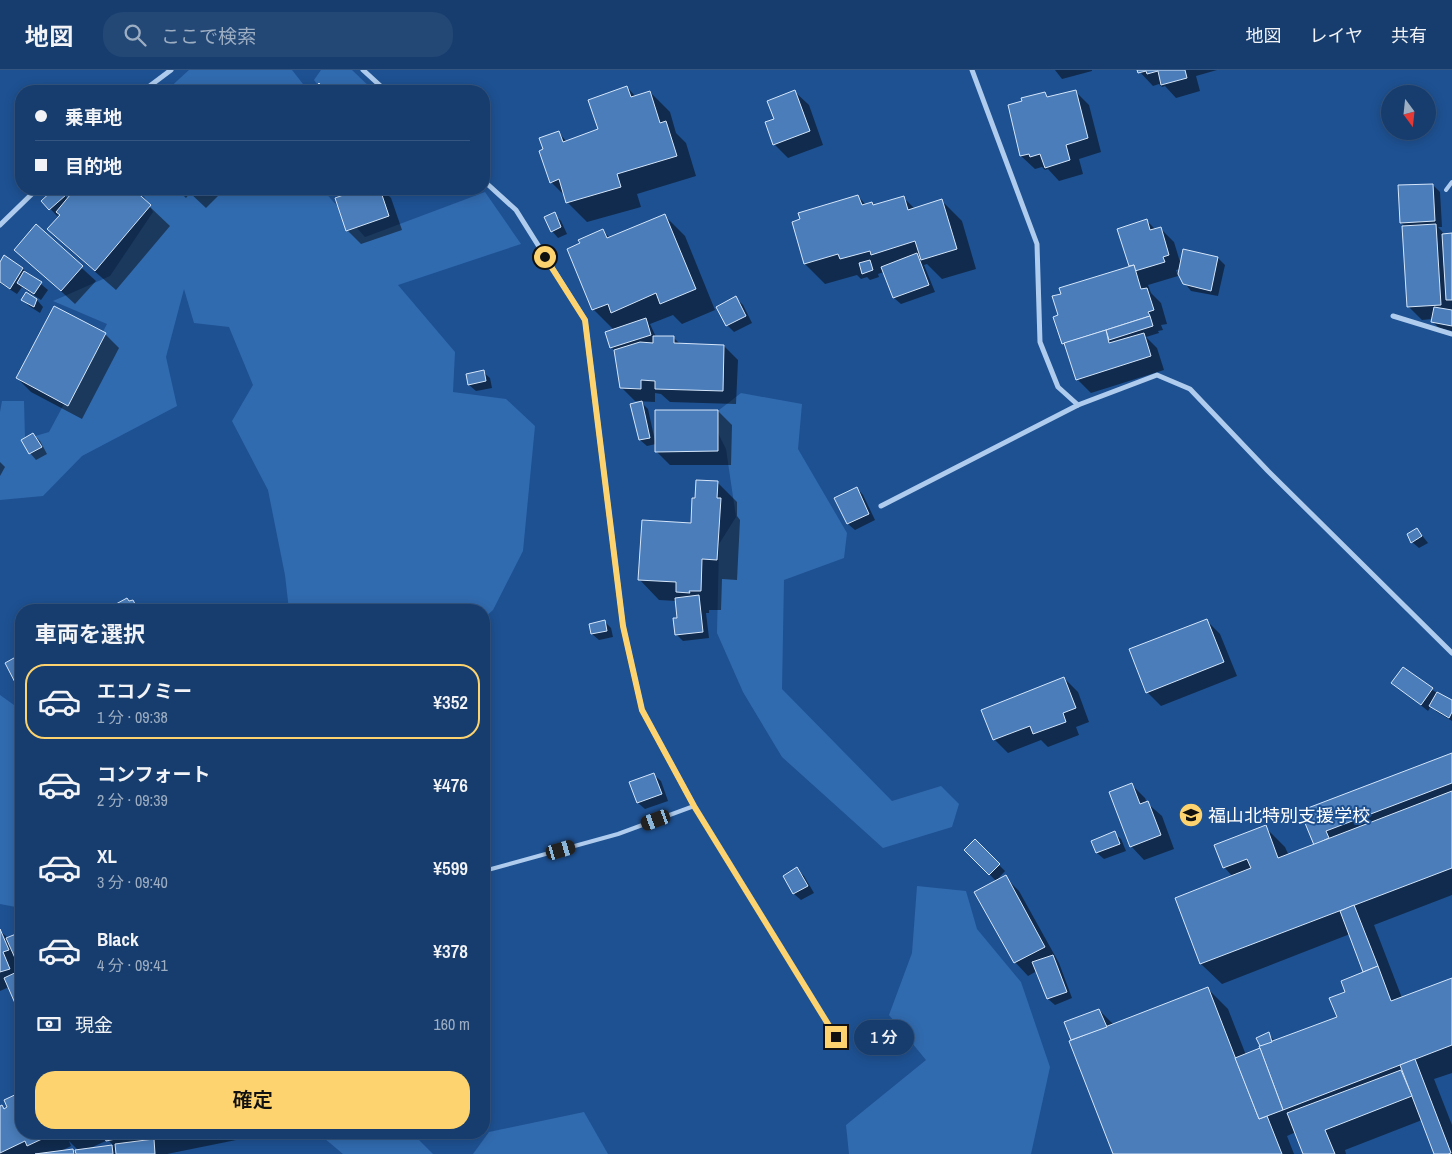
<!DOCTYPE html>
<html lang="ja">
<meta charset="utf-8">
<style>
:root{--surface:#163d6e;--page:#234876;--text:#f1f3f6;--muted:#9eaec2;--line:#355681;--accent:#fcd36e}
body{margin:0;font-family:"Archivo Narrow","Noto Sans JP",sans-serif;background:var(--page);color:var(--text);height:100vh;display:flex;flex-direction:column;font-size:19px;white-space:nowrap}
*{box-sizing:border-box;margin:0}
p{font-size:16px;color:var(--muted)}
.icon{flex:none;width:28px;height:28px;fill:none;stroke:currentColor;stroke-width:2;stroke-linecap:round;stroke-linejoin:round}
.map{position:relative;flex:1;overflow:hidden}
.panel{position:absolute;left:15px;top:534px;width:475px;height:535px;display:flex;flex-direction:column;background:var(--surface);border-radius:20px;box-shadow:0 2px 12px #0003,0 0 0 1px var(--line)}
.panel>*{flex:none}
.top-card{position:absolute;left:15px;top:15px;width:475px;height:110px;border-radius:20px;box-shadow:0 2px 12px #0003,0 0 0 1px var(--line);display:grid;align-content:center;height:110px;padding:0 20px;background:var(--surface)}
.needle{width:32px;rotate:165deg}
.buttons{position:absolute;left:1381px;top:15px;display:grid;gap:10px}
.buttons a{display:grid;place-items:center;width:55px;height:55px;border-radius:50%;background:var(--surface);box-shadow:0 2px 12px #0003,0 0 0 1px var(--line);font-size:25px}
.end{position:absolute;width:22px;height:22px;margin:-11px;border:6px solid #fcd36e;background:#111;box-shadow:0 0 0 2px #111}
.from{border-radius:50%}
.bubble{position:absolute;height:35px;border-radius:18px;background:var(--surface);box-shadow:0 2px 12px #0003,0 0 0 1px var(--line);font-size:16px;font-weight:600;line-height:35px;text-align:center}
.car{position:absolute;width:15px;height:30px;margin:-15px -8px;border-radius:6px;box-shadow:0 0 4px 1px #0007;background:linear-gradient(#222 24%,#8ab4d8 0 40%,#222 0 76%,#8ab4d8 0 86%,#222 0)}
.top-card b{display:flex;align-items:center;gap:18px;height:48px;font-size:19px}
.top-card b+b{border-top:1px solid var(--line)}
.top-card i{width:12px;height:12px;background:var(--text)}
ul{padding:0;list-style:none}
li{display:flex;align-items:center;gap:15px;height:75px;margin:0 10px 8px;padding:0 10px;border:2px solid transparent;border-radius:20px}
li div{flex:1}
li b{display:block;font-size:19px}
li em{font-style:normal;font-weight:600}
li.current{border-color:var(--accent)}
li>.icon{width:45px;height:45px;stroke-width:1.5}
h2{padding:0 20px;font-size:22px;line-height:60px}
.pay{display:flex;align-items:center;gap:12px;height:55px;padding:0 20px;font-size:19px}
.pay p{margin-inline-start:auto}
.button{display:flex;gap:10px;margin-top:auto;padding:10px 20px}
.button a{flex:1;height:58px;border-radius:20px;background:var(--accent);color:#111;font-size:20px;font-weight:600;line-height:58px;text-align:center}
header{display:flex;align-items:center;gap:30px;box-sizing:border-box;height:70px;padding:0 25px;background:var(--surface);border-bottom:1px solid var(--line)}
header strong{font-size:24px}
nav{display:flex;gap:28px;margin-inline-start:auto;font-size:18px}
.search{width:350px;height:45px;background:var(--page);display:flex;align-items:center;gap:12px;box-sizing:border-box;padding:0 18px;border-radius:20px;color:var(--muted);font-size:19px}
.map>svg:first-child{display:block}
.green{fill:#316baf}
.shadow{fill:#0007;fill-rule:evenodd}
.building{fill:#4a7dba;stroke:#d5e6fa}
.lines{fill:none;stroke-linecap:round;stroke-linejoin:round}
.service{stroke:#afccee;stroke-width:4}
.minor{stroke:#afccee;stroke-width:5}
.route{stroke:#fcd36e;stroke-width:6}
.labels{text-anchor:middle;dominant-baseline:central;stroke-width:4;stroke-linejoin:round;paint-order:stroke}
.poi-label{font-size:18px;fill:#fff;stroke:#1e5192;text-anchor:start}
</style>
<header>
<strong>地図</strong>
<div class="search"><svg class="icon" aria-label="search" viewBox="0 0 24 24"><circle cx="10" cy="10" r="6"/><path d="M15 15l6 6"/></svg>ここで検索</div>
<nav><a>地図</a><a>レイヤ</a><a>共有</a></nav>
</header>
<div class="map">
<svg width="1452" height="1084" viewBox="0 0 1452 1084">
<rect width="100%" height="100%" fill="#1e5192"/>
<!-- green -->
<g class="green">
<polygon points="189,0 292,0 303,14 296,21 166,21"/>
<polygon points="321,0 352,0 374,21 322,21 314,10"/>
<polygon points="140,119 188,119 199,123 206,119 322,119 365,167 485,122 521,174 398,215 455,282 453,322 506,329 535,356 523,481 493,540 484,548 484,540 289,540 285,505 268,420 232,351 253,315 229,257 194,253 184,219 166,287 177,336 82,386 43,426 0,430 0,342 2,331 24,331 25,369 49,362 107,254 53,231 110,206 153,142"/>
<polygon points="741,323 802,334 798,379 847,463 844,488 784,510 782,619 892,731 941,716 959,734 952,757 883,778 782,687 743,622 717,563 719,474 736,447 726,379 710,347"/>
<polygon points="0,625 21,640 21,838 0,834"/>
<polygon points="917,816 966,821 977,859 1021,912 1050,997 1031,1084 849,1084 846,1055 926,990 889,945 912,883"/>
<polygon points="584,1042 608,1084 473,1084 489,1062"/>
<polygon points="318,1063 412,1063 433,1084 343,1084"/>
</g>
<!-- shadow -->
<g class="shadow">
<polygon points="1055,0 1092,0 1092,1 1062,9"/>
<polygon points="1138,0 1217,0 1196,6 1200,21 1176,28 1165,16 1162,17 1159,14 1153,16"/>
<polygon points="627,17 636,27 650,22 670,42 676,63 686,73 696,106 637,124 641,137 587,152 567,132 566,127 551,112 559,63 567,72 600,60"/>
<polygon points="795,22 809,35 823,75 788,88 774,74 775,50"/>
<polygon points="1076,22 1089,35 1101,82 1079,89 1083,104 1059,111 1048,99 1045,100 1042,97 1035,99 1021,86 1045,24 1049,28"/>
<polygon points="1433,115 1440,122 1442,157 1438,157 1445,165 1452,164 1452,261 1439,258 1432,251 1432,249 1422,250 1408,236 1406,157 1401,153"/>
<polygon points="56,119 59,119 68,129 80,125 85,119 131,119 170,156 116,220 69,179 49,159 61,146 59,144 57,146 43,131"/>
<polygon points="177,119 225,119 206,138 190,123 186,128"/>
<polygon points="363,119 382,119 391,128 402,160 361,174 347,160 336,128"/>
<polygon points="858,126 866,135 872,133 874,136 903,127 915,139 942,131 962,151 976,199 942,209 927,194 924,195 935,222 901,234 894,228 884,202 878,204 879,207 870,210 867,207 861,209 857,205 825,214 805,194 793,152"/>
<polygon points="554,144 561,151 567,164 558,168 552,161"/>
<polygon points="665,146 685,166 715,240 682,254 673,245 650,254 656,267 674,268 681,275 724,276 738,290 736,334 670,332 661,324 655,323 655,332 635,331 621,317 616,282 611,277 614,260 593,239 603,161 610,168"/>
<polygon points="1147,151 1155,159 1160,158 1174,172 1181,195 1184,180 1218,188 1225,195 1218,226 1191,221 1179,206 1180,199 1176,200 1178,206 1148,215 1151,223 1161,233 1167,254 1161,255 1163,260 1158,261 1159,263 1146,267 1157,278 1164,300 1091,323 1077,309 1067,277 1063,273 1059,246 1062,224 1130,197 1119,159"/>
<polygon points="36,156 96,211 75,234 16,180"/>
<polygon points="5,187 23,199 48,220 41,230 22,217 17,224 0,213 0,194"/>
<polygon points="26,224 37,230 43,237 40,243 29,236 23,229"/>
<polygon points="736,228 743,235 752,253 734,262 727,255 718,238"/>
<polygon points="54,238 105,264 119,278 82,349 31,322 17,308"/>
<polygon points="483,302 490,308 492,318 476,321 469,315"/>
<polygon points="641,332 648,339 655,371 718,341 732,355 731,395 670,395 656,381 656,374 647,376 640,370"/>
<polygon points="33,364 40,371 47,384 36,390 30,383"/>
<polygon points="0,392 5,397 0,406"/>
<polygon points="717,412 737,432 737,446 740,450 737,510 722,509 721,540 709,540 709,543 706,543 709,568 683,571 677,565 679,549 677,531 659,530 639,509 692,454 696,429"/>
<polygon points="857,418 863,425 875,450 855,460 848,454 836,428"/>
<polygon points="1417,459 1428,473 1419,478 1412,472"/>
<polygon points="1206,550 1220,564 1237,606 1161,636 1147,622"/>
<polygon points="604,551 611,558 613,567 599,570 592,564 590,555"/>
<polygon points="1403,598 1438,624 1452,631 1452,651 1437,642 1431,636 1428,641 1393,613"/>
<polygon points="1064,608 1078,622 1089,652 1076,657 1079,665 1048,677 1041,670 1008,683 994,669"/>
<polygon points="1452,684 1452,825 1374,855 1402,928 1452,909 1452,1003 1434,1009 1452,1055 1452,1084 1435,1084 1422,1050 1345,1080 1346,1084 1304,1084 1296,1062 1287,1066 1294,1084 1114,1084 1066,953 1099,940 1114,955 1208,919 1228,939 1246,985 1261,979 1268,964 1276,972 1338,947 1346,922 1365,903 1350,864 1222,914 1201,894 1176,829 1233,807 1224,797 1265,757 1285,777 1289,786 1315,776 1302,742"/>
<polygon points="654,705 661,711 668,731 645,739 638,733 631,713"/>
<polygon points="1132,715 1145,728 1147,733 1162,746 1174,779 1144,790 1131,776"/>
<polygon points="1114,763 1121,769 1126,781 1104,789 1097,783 1092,772"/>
<polygon points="975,771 1005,801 996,811 966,780"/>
<polygon points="797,799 804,806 814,823 801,830 794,824 784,806"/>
<polygon points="1005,807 1019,821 1059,893 1072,928 1055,935 1048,929 1037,901 1028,906 1015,892"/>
<polygon points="0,861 9,869 21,863 21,898 19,894 16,896 19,902 21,901 21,944 9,917 0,921"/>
<path d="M21,1023V1062H247L251,1067L167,1084H77L79,1081L69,1071L71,1076L59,1082L73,1080L76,1084H0V1038L2,1037L5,1040L9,1038L5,1031ZM108,1070L114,1076L88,1080V1079Z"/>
</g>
<!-- building -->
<g class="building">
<polygon points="1137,0 1185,0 1187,8 1161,15 1158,1 1147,4 1146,1 1138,3"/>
<polygon points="319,13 327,21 311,21"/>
<polygon points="627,16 631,27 650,21 660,53 666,51 677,86 617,104 621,117 566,133 559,109 550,113 539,81 543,79 539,68 559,61 563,72 598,59 588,30"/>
<polygon points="795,20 810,61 773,75 765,52 774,49 767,31"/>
<polygon points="1076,20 1088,68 1066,75 1070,90 1045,98 1040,84 1030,87 1029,84 1020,86 1008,35 1022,31 1021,28 1045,22 1047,27"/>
<polygon points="1433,114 1435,151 1400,153 1398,115"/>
<polygon points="54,119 60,119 66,125 49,140 41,131"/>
<polygon points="75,119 80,123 84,119 133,119 151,135 95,201 47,159 60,145 56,142"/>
<polygon points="184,119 198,119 191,126"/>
<polygon points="360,119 380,119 389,146 346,161 335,128"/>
<polygon points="858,125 862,135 872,132 873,135 904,126 908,140 942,129 957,179 921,190 915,171 871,185 870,181 840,189 838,184 804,194 792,152 800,149 798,143"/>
<polygon points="555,142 561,157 551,162 544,147"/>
<polygon points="665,144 696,219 660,234 656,223 611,243 608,234 592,240 567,179 580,173 578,170 603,159 607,168"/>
<polygon points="1147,149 1150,160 1161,157 1169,185 1163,187 1165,192 1135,201 1134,195 1129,196 1117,159"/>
<polygon points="36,154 83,196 61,221 14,180"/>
<polygon points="1436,154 1441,235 1407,237 1402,156"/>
<polygon points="1452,163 1452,230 1446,230 1442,164"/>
<polygon points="1183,179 1218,187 1211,221 1183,214 1178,204"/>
<polygon points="917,183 929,215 893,228 881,197"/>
<polygon points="4,185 23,198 10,219 0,212 0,192"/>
<polygon points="870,190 873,200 862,204 859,193"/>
<polygon points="1134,195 1141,219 1147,218 1154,240 1148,242 1150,246 1062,274 1053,247 1058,245 1052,226 1061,224 1059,218"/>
<polygon points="24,201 42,212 34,224 17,213"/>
<polygon points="26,222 37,229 34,237 21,230"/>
<polygon points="736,226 746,246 726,256 716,237"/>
<polygon points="54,236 106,263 68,336 16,308"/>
<polygon points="1434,237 1452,240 1452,256 1431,252"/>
<polygon points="1150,246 1153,256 1109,270 1106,260"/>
<polygon points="646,248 651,265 610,278 605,262"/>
<polygon points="1106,260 1109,273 1144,263 1151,286 1076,310 1064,273"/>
<polygon points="653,266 674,266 674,273 724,275 723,321 655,319 655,311 641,310 641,319 620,318 614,280 640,272 653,273"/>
<polygon points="484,300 486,311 468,315 466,304"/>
<polygon points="642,331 650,368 639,370 630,334"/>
<polygon points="655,340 718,340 718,381 655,382"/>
<polygon points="33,363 42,377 29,384 21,370"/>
<polygon points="696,410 718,411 717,428 721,428 717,490 702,489 701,521 689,521 690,523 676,522 676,512 638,510 642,450 691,453 692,428 695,428"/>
<polygon points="857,417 869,444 847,454 834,428"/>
<polygon points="1417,458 1422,466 1411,473 1407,464"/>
<polygon points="699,525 703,562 675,565 673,548 677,548 675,528"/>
<polygon points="127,528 129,531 133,530 138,540 105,540"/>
<polygon points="1207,549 1224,592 1146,623 1129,579"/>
<polygon points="605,550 607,561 591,564 589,554"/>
<polygon points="21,584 21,624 5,593"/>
<polygon points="1403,597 1433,618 1421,635 1391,613"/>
<polygon points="1064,607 1076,638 1063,643 1066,652 1033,664 1030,656 993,670 981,640"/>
<polygon points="1437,622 1452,630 1452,642 1449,648 1429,636"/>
<polygon points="1452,683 1452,713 1326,761 1329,768 1314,775 1300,741"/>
<polygon points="654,703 662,724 637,733 629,712"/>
<polygon points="1132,713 1140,734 1148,731 1161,765 1130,777 1109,722"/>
<polygon points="1452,721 1452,798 1200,894 1175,828 1251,798 1247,789 1223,798 1214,775 1266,755 1278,788"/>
<polygon points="1115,761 1120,774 1096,783 1091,771"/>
<polygon points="975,769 1000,794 989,805 964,780"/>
<polygon points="797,797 808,816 793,824 783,806"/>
<polygon points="1006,805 1045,877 1014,893 974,822"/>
<polygon points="1354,835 1378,896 1363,902 1340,841"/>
<polygon points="0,859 9,880 3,882 10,899 0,902"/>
<polygon points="21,862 21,896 19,897 6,868"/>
<polygon points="1053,885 1067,922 1047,929 1032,892"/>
<polygon points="1378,896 1391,931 1452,908 1452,975 1283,1040 1259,976 1337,947 1329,928 1345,922 1341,911"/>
<polygon points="21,900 21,947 4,908"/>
<polygon points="1208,917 1259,1049 1267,1046 1282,1084 1113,1084 1069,971"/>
<polygon points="1099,939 1107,957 1071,970 1064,952"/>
<polygon points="1269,962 1272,972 1260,976 1256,968"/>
<polygon points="1260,978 1283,1040 1259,1049 1235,988"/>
<polygon points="1415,989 1451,1083 1448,1084 1434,1084 1400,995"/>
<polygon points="1401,1000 1412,1026 1325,1060 1335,1084 1303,1084 1287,1043"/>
<polygon points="21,1022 21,1062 57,1062 27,1076 25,1071 0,1083 0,1036 2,1035 4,1039 7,1037 4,1030"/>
<polygon points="63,1062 81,1062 66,1069"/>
<polygon points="102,1062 149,1062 106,1071"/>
<polygon points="154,1069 155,1084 116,1084 115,1074"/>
<polygon points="112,1075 113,1084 76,1084 75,1080"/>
<polygon points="73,1079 74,1084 35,1084"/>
</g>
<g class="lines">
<!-- service -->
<g class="service">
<polyline points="1446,120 1452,112"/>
<polyline points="484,801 618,764 694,736 836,967"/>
</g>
<!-- minor -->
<g class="minor">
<polyline points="363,0 386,21"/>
<polyline points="972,0 1037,174 1040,272 1058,317 1078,335 1157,305 1190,319 1268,401 1452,583"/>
<polyline points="143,21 171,0"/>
<polyline points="484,111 516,140 585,250 623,556 642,640 694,736"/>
<polyline points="0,155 37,119"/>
<polyline points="1393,246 1452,264"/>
<polyline points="881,436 1078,335"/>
</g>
</g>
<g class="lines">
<!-- route -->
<polyline class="route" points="545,187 585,250 623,556 642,640 694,736 836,967"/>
</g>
<!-- icons -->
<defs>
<g id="school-disc" transform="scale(1.25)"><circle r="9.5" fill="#fcd36e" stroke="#1e5192"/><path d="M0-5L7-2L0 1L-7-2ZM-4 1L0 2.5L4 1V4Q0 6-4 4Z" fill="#111"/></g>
</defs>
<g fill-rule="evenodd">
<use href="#school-disc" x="1191" y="745"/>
</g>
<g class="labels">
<!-- poi labels -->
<g class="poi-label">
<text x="1208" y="745">福山北特別支援学校</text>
</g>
</g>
</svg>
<div class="buttons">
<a><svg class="needle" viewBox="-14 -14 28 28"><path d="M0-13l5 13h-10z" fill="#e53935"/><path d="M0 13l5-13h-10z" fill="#9eaec2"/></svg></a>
</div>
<i class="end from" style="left:545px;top:187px"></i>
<i class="end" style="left:836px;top:967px"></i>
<div class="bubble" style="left:854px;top:950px;width:60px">1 分</div>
<i class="car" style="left:656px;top:750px;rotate:250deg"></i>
<i class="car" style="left:561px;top:780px;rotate:74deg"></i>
<div class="top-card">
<b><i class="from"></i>乗車地</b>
<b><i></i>目的地</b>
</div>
<section class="panel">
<h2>車両を選択</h2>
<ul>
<li class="current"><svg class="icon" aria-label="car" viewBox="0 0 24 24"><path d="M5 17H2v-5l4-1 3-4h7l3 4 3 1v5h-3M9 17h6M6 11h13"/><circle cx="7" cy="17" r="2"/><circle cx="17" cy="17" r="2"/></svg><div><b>エコノミー</b><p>1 分 · 09:38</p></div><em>¥352</em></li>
<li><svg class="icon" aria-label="car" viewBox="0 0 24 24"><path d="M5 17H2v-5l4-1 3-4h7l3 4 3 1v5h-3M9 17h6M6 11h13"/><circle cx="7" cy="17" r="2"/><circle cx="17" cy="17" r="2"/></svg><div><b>コンフォート</b><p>2 分 · 09:39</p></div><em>¥476</em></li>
<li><svg class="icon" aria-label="car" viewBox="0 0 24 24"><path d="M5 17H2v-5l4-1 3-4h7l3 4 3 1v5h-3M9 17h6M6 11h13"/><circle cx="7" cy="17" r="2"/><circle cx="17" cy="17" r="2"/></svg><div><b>XL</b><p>3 分 · 09:40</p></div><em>¥599</em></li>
<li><svg class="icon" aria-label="car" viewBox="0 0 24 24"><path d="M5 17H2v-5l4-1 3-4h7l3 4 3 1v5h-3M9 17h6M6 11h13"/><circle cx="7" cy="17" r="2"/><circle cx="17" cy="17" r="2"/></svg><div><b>Black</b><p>4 分 · 09:41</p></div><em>¥378</em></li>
</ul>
<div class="pay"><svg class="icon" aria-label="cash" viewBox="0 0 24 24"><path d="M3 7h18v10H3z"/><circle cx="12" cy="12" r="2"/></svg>現金<p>160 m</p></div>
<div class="button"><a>確定</a></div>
</section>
</div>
